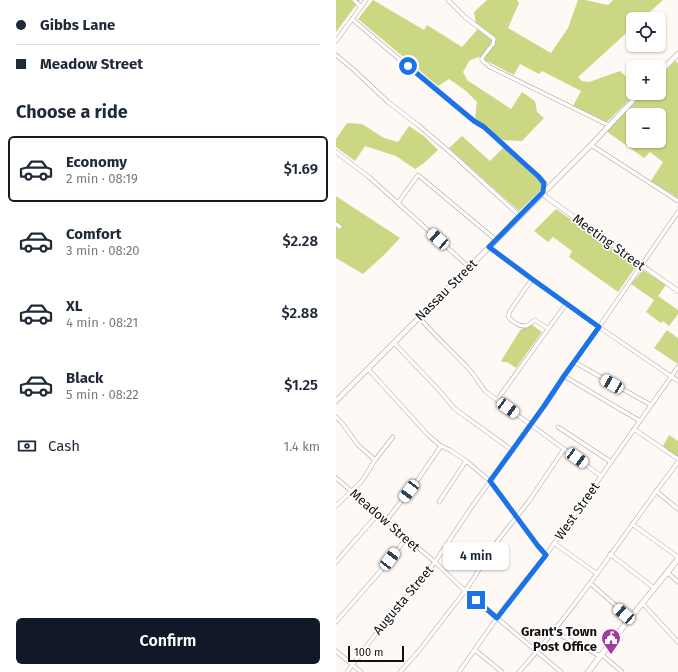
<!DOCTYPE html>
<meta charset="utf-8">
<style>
:root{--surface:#fff;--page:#f2f2f3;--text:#1f2937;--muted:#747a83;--line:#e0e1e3;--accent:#111827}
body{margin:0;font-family:"Fira Sans",sans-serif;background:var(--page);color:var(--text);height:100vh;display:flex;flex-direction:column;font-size:15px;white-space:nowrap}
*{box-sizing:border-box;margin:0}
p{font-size:13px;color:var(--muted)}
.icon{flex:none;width:22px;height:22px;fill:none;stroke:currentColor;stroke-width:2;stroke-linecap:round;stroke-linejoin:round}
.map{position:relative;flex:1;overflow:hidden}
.side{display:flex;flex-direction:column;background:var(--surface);width:336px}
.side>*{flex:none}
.top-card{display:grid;align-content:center;height:88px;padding:0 16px;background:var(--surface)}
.buttons{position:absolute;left:290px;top:12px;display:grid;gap:8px}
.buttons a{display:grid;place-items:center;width:40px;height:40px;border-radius:6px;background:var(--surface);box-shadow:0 1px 3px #0004;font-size:20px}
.scale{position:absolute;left:12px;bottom:10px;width:56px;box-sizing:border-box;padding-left:4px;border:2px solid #131110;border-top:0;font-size:11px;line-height:14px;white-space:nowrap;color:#131110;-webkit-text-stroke:3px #fff;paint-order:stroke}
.end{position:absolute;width:18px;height:18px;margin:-9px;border:5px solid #1a73e8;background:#fff;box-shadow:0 0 0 2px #fff}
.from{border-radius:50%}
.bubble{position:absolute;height:28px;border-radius:6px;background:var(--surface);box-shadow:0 1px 3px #0004;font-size:13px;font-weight:600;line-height:28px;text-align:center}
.car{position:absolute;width:12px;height:24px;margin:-12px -6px;border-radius:5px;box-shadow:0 0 3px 1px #0007;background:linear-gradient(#fff 24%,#345 0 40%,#fff 0 76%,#345 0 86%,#fff 0)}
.top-card b{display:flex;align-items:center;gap:14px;height:38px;font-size:15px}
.top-card b+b{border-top:1px solid var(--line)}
.top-card i{width:10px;height:10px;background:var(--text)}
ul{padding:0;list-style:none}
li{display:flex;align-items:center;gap:12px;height:66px;margin:0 8px 6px;padding:0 8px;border:2px solid transparent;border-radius:6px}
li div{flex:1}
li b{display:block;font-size:15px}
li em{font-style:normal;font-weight:600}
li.current{border-color:var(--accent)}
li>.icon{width:36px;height:36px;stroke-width:1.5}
h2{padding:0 16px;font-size:18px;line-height:48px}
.pay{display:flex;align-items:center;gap:10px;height:44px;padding:0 16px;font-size:15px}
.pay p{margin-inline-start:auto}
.action{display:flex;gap:8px;margin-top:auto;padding:8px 16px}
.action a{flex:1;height:46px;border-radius:6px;background:var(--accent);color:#fff;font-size:16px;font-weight:600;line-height:46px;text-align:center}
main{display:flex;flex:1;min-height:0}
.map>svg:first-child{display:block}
.green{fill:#ccd784;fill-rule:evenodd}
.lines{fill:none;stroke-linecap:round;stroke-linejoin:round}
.minor-casing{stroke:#a9a29f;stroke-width:4.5}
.tertiary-casing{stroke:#a9a29f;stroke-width:5}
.secondary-casing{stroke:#a9a29f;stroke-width:5.5}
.primary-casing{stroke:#a9a29f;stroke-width:6}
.minor{stroke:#fff;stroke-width:3.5}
.tertiary{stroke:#fff;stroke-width:4}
.secondary{stroke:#fff;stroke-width:4.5}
.primary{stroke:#fff;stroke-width:5}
.route{stroke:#1a73e8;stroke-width:5}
.labels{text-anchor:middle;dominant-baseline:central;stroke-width:3;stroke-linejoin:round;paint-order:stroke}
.street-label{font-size:13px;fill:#131110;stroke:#fff}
.poi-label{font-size:13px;font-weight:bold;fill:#131110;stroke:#fff;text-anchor:end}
</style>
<main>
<section class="side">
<div class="top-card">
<b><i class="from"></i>Gibbs Lane</b>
<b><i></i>Meadow Street</b>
</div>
<h2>Choose a ride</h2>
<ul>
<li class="current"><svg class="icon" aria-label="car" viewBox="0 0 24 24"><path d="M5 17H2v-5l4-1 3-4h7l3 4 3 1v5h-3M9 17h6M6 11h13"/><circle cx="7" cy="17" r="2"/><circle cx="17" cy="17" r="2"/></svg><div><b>Economy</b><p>2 min · 08:19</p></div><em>$1.69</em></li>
<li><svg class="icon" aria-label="car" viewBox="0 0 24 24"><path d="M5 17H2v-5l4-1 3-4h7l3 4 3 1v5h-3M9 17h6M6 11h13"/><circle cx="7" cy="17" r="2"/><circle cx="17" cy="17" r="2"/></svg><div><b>Comfort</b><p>3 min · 08:20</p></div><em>$2.28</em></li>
<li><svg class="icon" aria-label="car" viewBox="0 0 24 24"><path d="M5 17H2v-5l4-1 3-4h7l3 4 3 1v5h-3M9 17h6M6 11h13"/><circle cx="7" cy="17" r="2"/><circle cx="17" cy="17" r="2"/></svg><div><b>XL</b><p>4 min · 08:21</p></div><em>$2.88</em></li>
<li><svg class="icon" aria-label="car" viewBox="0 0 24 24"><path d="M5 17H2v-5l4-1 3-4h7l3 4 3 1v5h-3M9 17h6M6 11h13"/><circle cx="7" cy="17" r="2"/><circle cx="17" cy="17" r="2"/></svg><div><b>Black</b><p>5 min · 08:22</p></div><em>$1.25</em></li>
</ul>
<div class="pay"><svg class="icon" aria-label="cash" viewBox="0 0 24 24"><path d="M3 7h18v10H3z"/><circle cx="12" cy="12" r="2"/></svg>Cash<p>1.4 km</p></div>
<div class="action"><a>Confirm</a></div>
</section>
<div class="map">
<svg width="342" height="672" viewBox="0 0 342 672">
<rect width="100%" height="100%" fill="#fff9f6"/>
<!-- green -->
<g class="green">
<polygon points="0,0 24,0 0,32"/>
<polygon points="37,0 88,30 91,25 126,47 141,30 138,12 151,0 181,0 183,3 172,28 215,53 232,28 242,0 249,0 272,5 277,0 327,0 306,19 297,19 297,27 242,77 246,81 253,82 284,71 297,83 297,93 300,93 271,122 237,106 245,91 206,71 203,74 184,64 178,75 143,57 134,60 127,72 131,80 175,109 186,92 199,101 201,112 208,118 186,141 166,140 139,118 141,102 130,91 113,79 102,86 22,19"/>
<path d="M339,61L342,63V198L315,181L327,162L314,152L308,158L270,131L308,93H323V78ZM297,115H323V141H297Z"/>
<polygon points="11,123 26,124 48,138 62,142 73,126 88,136 102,150 88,163 79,169 60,156 29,146 19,161 0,147 0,139"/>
<polygon points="126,136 154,161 168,147 207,184 207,188 183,211 113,148"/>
<polygon points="0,196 64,238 48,255 27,274 0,258"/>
<polygon points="220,209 301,265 282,292 233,257 236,251 217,237 212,242 198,231"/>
<polygon points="307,270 330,285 322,296 342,310 342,314 333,326 327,321 325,323 310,312 318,300 295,284"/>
<polygon points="196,325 206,332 180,368 171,362 167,362 165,361 185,329"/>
<polygon points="331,330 342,338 342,364 318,348"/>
<polygon points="333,435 342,441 342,456 340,456 327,446"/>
</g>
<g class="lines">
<!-- minor casing -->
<g class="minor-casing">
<g id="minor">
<polyline points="18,0 25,7"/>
<polyline points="112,0 129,17 158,39 157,44 146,58 146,60 148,62 154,67 272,125"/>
<polyline points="16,19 50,48 138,121 148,127 202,176 208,183 208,186 207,192"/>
<polyline points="0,41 30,0"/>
<polyline points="0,55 18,70 52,102 82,125 115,153 184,216"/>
<polyline points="255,145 342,201"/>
<polyline points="0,152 33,177 133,267"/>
<polyline points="62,203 82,175 160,240"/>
<polyline points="0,224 4,227"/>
<polyline points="153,247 196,279 263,327 342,381"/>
<path d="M196,279L174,311L172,316C174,320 183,327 190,326C193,325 196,322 199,320L211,328"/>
<path d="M83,317C98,335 115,350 131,367C139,375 143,384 150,392L265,476"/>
<polyline points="58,343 101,388 119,409 176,450"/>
<polyline points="238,362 315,405"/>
<polyline points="32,369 93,436 105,446 114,450 130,461 154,481 202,546 210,555"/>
<polyline points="228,376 304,421"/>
<polyline points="161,400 230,304"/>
<polyline points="0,417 6,423 22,445 39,460"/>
<polyline points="222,427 275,462"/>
<polyline points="298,429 342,459"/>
<polyline points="0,478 99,562 129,591 225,672"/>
<polyline points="320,491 342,509"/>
<polyline points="103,502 130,461"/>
<polyline points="0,506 26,481 39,460 57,437"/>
<polyline points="50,521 81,481 105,446"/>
<polyline points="296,524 342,557"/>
<polyline points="218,543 260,573"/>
<polyline points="274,554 318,588"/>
<polyline points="0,562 42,514"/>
<polyline points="331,572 342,582"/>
<polyline points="254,583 294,618"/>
<polyline points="306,603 342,642"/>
<polyline points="0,622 55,559 70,538"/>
<polyline points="217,631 264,656"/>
<polyline points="139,650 166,672"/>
<polyline points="0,651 25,672"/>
<polyline points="265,654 286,672"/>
<polyline points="11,672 45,627 82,583 99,562 137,505 215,397 228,376 263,327 342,212"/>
<polyline points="64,672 82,652 129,591 138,578 153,552 193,501 228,449"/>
<polyline points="123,672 168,608 210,555 275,462 342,367"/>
<path d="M183,672C242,606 289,532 342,462"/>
</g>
</g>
<!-- tertiary casing -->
<g class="tertiary-casing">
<polyline id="tertiary" points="207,192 208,194 210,197 342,291"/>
</g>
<!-- secondary casing -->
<g class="secondary-casing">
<g id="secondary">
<polyline points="323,73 342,54"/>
<polyline points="0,401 255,145 304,93"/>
</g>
</g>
<!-- primary casing -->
<g class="primary-casing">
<polyline id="primary" points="252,672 283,632 342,559"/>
</g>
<!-- minor -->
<use href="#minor" class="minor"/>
<!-- tertiary -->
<use href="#tertiary" class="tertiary"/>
<!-- secondary -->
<use href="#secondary" class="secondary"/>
<!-- primary -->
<use href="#primary" class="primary"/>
</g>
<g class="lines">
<!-- route -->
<polyline class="route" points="72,66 138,121 148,127 202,176 208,183 207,192 153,247 196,279 263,327 228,376 208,406 154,481 202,546 210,555 161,618 140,600"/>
</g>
<!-- icons -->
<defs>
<g id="civic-pin" transform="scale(1)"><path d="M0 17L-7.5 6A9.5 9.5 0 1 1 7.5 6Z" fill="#a03b9f" stroke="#fff"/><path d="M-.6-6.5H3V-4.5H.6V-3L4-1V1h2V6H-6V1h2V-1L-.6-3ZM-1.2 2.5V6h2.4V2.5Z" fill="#fff"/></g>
</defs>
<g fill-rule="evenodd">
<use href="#civic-pin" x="275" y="638"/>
</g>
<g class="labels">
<!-- street labels -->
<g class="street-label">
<text transform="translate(273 242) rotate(36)">Meeting Street</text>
<text transform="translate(110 290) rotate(-45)">Nassau Street</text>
<text transform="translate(241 511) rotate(-55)">West Street</text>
<text transform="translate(49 520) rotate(41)">Meadow Street</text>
<text transform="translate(67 600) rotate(-50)">Augusta Street</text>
</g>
<!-- poi labels -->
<g class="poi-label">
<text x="261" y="631">Grant's Town<tspan x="261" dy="15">Post Office</tspan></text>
</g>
</g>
</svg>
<div class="buttons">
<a><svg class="icon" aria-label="locate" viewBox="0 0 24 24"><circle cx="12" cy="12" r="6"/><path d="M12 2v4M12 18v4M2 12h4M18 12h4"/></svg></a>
<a>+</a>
<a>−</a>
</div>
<div class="scale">100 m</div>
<i class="end from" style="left:72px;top:66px"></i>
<i class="end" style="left:140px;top:600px"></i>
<div class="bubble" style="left:107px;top:542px;width:66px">4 min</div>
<i class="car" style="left:102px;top:239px;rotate:312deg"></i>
<i class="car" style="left:276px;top:384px;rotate:300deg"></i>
<i class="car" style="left:172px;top:408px;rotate:126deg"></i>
<i class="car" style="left:241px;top:458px;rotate:126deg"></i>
<i class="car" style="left:73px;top:491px;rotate:217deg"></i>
<i class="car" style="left:54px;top:559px;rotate:37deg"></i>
<i class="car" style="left:288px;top:614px;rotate:311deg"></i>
</div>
</main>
